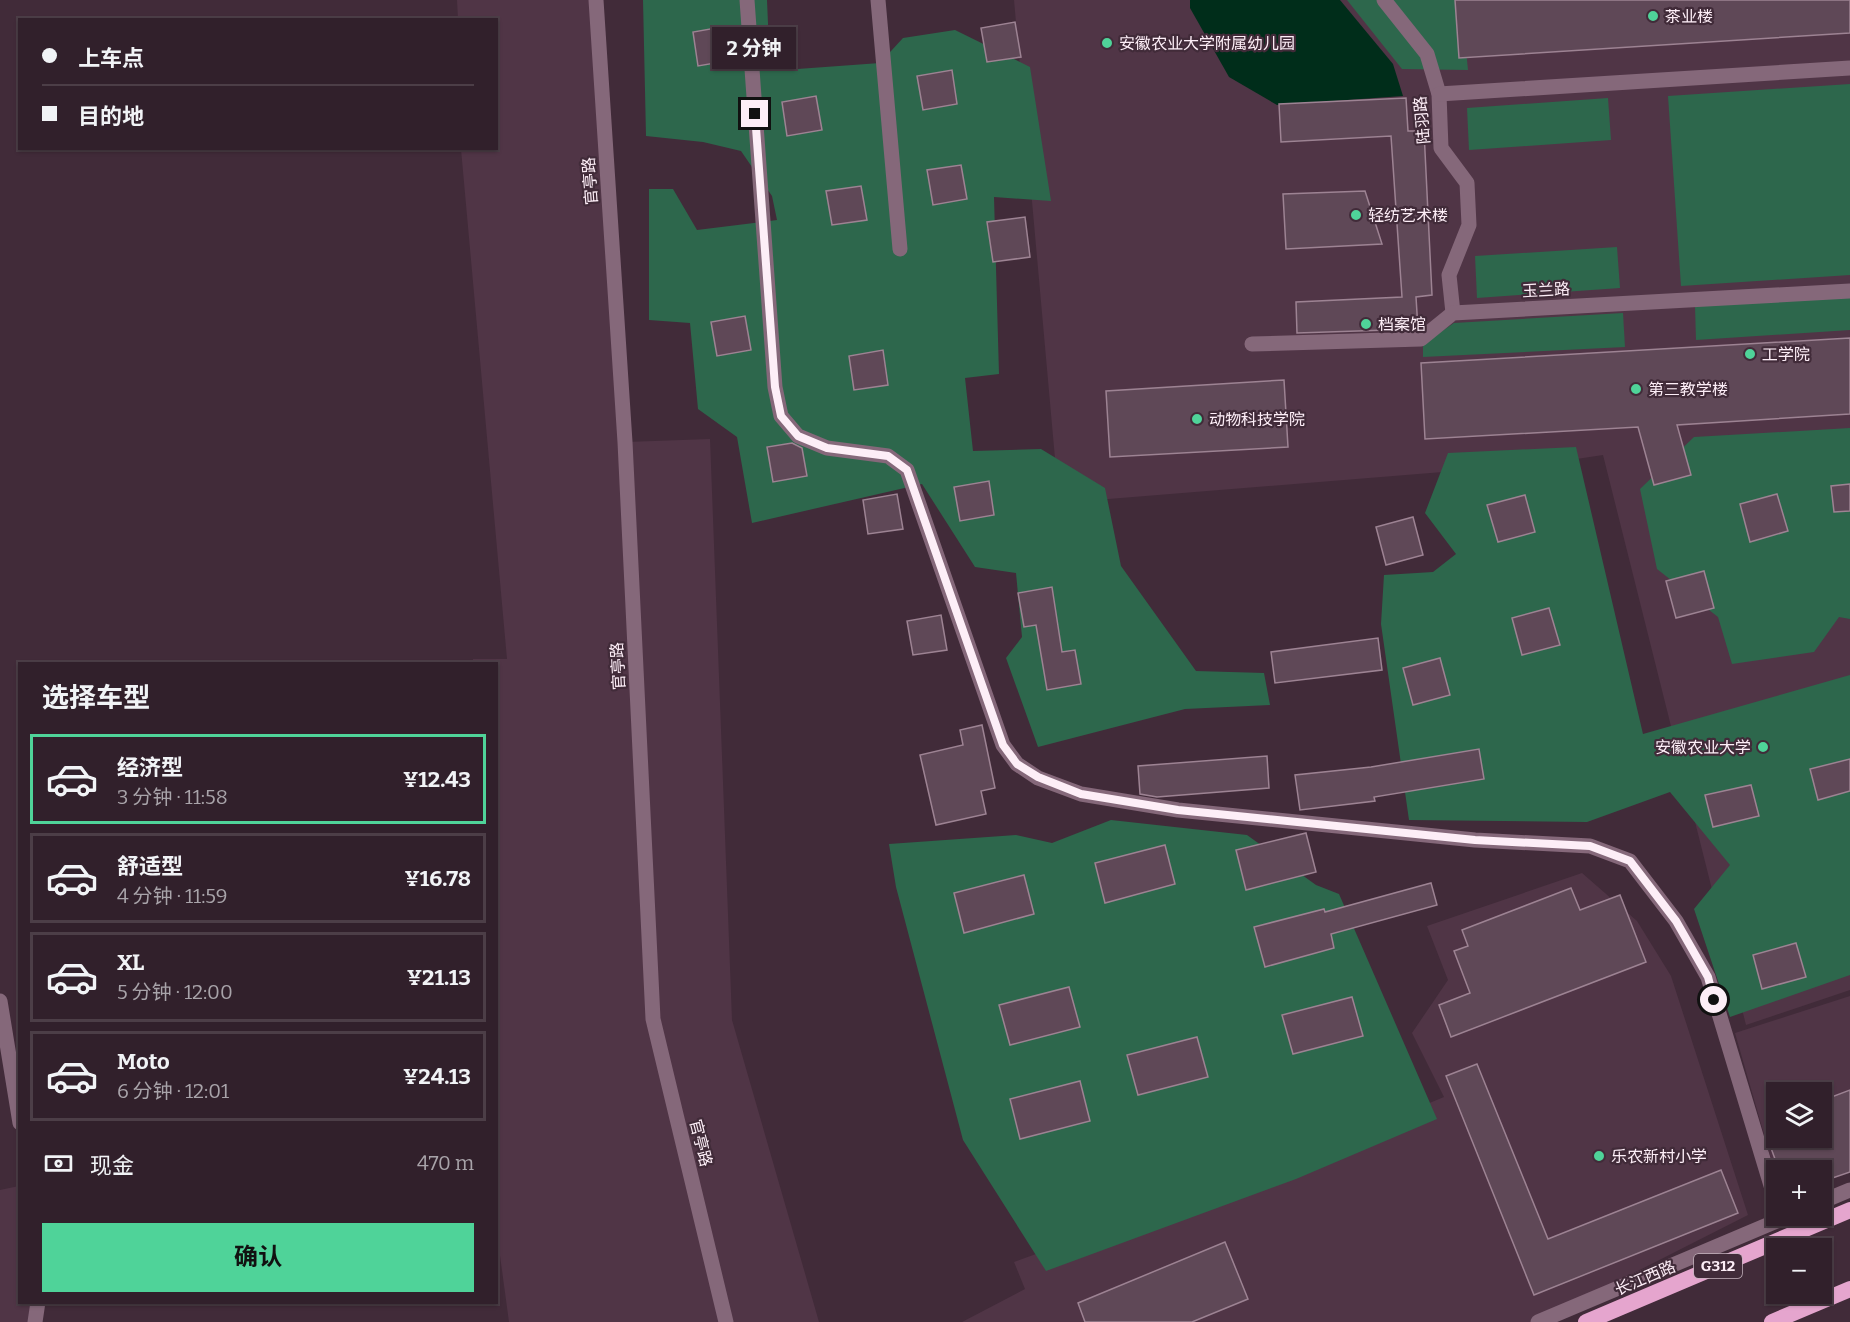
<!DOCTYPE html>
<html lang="zh">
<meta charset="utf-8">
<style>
:root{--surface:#31202b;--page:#392833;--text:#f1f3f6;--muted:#a8a3a9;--line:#4c3e47;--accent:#4fd399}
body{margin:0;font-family:Bitter,"Noto Sans SC",serif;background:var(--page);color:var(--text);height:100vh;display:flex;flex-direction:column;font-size:22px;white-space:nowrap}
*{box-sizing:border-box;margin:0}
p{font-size:20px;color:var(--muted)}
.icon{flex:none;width:33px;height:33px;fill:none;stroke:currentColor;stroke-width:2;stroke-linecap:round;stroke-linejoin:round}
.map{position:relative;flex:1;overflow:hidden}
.sheet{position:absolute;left:18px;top:662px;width:480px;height:642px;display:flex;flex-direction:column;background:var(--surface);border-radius:0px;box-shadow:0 2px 4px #0004,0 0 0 2px var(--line)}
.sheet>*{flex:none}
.guide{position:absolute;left:18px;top:18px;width:480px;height:132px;border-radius:0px;box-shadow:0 2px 4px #0004,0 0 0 2px var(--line);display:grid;align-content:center;height:132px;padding:0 24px;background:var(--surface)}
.tools{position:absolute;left:1766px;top:1082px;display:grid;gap:12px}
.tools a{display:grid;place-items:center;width:66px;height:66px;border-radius:0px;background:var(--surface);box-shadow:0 2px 4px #0004,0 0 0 2px var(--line);font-size:30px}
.end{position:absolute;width:27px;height:27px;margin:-14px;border:8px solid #fdeef7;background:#111;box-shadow:0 0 0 3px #111}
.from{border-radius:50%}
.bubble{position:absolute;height:42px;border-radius:0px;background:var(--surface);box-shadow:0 2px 4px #0004,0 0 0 2px var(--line);font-size:20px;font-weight:700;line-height:42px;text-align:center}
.guide b{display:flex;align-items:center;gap:21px;height:57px;font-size:22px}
.guide b+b{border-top:2px solid var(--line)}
.guide i{width:15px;height:15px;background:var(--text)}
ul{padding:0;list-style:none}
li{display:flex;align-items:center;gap:18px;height:90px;margin:0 12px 9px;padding:0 12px;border:3px solid var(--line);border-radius:0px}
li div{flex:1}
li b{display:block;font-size:22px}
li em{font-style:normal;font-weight:700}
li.current{border-color:var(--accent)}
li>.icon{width:54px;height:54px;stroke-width:1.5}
h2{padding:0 24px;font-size:27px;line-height:72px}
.pay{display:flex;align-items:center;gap:15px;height:66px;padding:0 24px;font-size:22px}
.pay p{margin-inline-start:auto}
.cta{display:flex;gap:12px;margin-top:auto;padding:12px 24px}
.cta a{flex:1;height:69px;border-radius:0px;background:var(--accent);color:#111;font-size:24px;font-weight:700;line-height:69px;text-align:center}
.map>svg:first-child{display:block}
.built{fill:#503546;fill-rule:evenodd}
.green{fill:#2d674c}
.water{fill:#002d1a}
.building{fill:#5f4857;stroke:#9d8393;stroke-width:1.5}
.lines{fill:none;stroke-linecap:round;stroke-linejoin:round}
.minor{stroke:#85687a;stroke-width:15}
.tertiary{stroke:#85687a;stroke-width:15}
.trunk{stroke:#e5a5ce;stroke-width:16}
.route{stroke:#fdeef7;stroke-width:8}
.poi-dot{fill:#4fd399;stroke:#412b39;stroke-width:2}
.labels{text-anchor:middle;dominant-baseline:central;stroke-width:4.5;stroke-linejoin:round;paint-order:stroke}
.shield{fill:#412b39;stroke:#c5b4be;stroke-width:1.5}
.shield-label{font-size:15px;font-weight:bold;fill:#fdeef7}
.poi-label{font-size:16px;fill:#fdeef7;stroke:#412b39;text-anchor:start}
.street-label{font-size:16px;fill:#fdeef7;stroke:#412b39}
</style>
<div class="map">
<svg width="1850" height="1322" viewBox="0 0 1850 1322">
<rect width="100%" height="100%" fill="#412b39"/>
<!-- built -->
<g class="built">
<polygon points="457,0 596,0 626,442 710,439 732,1020 819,1322 509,1322 496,1226 496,663 473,663 473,659 507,659 461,149 496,148 496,20 458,19"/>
<polygon points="1014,0 1850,0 1850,990 1746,1025 1603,455 1543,464 1059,503"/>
<polygon points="1582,873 1637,921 1671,976 1748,1215 1537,1322 962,1322 1025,1289 1014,1262 1257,1174 1444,1097 1412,1033 1448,980 1427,926"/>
<path d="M1850,996V1170L1821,1182V1170H1776V1176L1735,1033ZM1776,1092H1821V1137H1776Z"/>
<polygon points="19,1186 20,1302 38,1302 35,1322 0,1322 0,1190"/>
</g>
<!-- green -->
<g class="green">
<polygon points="643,0 767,0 770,71 880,63 903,38 955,30 1030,67 1051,201 994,197 999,374 965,378 973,451 1041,449 1105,488 1121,566 1196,671 1264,673 1270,705 1185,709 1038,747 1006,658 1022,637 1016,573 975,567 922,484 752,523 737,437 698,409 690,323 649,320 649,189 673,189 697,230 777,220 772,196 741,151 703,142 646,136"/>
<polygon points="1347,0 1461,0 1468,70 1402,69"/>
<polygon points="1850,84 1850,275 1681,286 1668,96"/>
<polygon points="1608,98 1611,140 1469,150 1467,108"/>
<polygon points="1617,247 1620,288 1477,298 1475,256"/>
<polygon points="1850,297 1850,330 1696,340 1695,306"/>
<polygon points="1623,313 1625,347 1423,357 1423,344 1454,323"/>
<polygon points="1850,428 1850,619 1839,617 1814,652 1732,664 1718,617 1657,569 1640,489 1694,437"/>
<polygon points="1576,447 1643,734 1850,675 1850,975 1730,1017 1694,909 1730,865 1670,792 1587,822 1409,820 1381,624 1384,575 1433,572 1456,554 1425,513 1448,453"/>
<polygon points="1111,820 1247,835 1316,885 1339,894 1437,1119 1296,1179 1046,1271 963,1140 896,887 889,844 1016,835 1052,843"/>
</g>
<!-- water -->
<polygon class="water" points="1190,0 1340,0 1393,64 1403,96 1277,105 1229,77 1190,8"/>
<!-- building -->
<g class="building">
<polygon points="1455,0 1850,0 1850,33 1459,58"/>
<polygon points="1015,22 1021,57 987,62 981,28"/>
<polygon points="727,26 733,60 698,66 693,32"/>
<polygon points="952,70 957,104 923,110 917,76"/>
<polygon points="816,96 822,130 787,136 782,102"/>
<polygon points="1406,98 1408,131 1424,131 1432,295 1416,297 1418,329 1297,333 1296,302 1402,297 1391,136 1281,142 1279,104"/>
<polygon points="961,165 967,199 933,205 927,170"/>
<polygon points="861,186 867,220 832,225 826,191"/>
<polygon points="1365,191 1382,244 1286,249 1283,194"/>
<polygon points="1025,217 1030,257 993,262 987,222"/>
<polygon points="745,316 751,350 717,356 711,322"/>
<polygon points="1850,338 1850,414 1677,425 1691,475 1654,485 1638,427 1425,439 1421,363"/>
<polygon points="883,350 888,385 854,390 849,356"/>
<polygon points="1284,380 1288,447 1110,457 1106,391"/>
<polygon points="792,443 802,448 807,476 773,482 767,447"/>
<polygon points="989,481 994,515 960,521 954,487"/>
<polygon points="1850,484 1850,511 1834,512 1831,486"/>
<polygon points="897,494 903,529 868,534 863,500"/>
<polygon points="1777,494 1788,531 1750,542 1740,504"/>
<polygon points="1525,495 1535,532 1498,542 1487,505"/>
<polygon points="1413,517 1423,555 1386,565 1376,527"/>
<polygon points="1704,571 1714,608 1676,618 1666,581"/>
<polygon points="1052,587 1062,652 1075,650 1081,684 1047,690 1036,625 1024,627 1018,593"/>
<polygon points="1549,608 1560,645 1522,655 1512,618"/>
<polygon points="941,615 947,650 913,655 907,621"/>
<polygon points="1378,638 1382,670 1275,683 1271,652"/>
<polygon points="1440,658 1450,695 1413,705 1403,668"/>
<polygon points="982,725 995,788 981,791 986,814 936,825 920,755 963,745 960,730"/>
<polygon points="1479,749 1484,779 1374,797 1375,801 1300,810 1295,775 1371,767"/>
<polygon points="1267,756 1269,788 1157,797 1140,794 1138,766"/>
<polygon points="1850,759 1850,791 1818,800 1810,769"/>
<polygon points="1751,785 1759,816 1713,827 1705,795"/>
<polygon points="1306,833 1316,872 1246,890 1236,850"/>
<polygon points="1165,845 1175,884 1105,903 1095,863"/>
<polygon points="1024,875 1034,914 964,933 954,893"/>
<polygon points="1431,883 1437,905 1331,934 1334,948 1265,967 1254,927 1324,909 1325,912"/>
<polygon points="1571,888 1580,910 1620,895 1646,962 1451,1037 1439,1005 1470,993 1454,951 1468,946 1462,930"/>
<polygon points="1796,943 1806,977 1762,989 1753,955"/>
<polygon points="1069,987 1080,1027 1010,1045 999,1005"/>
<polygon points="1352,997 1363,1036 1293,1054 1282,1015"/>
<polygon points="1197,1037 1208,1077 1138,1095 1127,1055"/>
<polygon points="1477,1064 1548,1239 1721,1170 1738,1213 1534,1295 1446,1076"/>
<polygon points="1080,1081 1090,1121 1020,1139 1010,1099"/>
<polygon points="1850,1090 1850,1172 1821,1182 1821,1170 1779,1170 1767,1137 1821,1137 1821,1101"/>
<polygon points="1225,1242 1248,1299 1192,1322 1085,1322 1078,1303"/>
</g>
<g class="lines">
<!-- minor -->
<g class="minor">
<polyline points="747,0 775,387 781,416 798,436 827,448 888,456 907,470 1003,745 1017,764 1038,778 1081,794 1178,810 1475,840 1590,846 1630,861 1676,921 1708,977 1776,1202"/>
<polyline points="878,0 900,249"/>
<polyline points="1384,0 1427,54 1439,94 1441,148 1467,183 1469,225 1449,275 1453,313"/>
<polyline points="1439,94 1850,68"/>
<polyline points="1252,344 1421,339 1453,313 1850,291"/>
<polyline points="0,1001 20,1123"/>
<polyline points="1821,1202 1850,1190"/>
<polyline points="35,1322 38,1302"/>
<polyline points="1538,1322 1791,1215"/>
</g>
<!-- tertiary -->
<polyline class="tertiary" points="596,0 625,442 653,1019 726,1322"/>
<!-- trunk -->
<g class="trunk">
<polyline points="1586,1322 1850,1210"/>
<polyline points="1772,1322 1850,1289"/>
</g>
</g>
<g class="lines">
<!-- route -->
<polyline class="route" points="755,114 775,387 781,416 798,436 827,448 888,456 907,470 1003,745 1017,764 1038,777 1081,794 1178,810 1475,840 1590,846 1630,861 1676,921 1708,977 1714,1000"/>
</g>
<!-- markers -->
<g class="poi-dot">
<circle cx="1653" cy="16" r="6"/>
<circle cx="1107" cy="43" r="6"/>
<circle cx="1356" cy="215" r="6"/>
<circle cx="1366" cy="324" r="6"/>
<circle cx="1750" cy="354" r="6"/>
<circle cx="1636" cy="389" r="6"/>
<circle cx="1197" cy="419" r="6"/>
<circle cx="1763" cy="747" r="6"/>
<circle cx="1599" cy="1156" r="6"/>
</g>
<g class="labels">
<!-- shield labels -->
<rect class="shield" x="1694" y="1254" width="48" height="24" rx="4.5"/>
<g class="shield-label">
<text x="1718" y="1266">G312</text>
</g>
<!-- poi labels -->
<g class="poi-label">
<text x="1665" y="16">茶业楼</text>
<text x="1119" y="43">安徽农业大学附属幼儿园</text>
<text x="1368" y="215">轻纺艺术楼</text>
<text x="1378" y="324">档案馆</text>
<text x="1762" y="354">工学院</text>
<text x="1648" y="389">第三教学楼</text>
<text x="1209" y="419">动物科技学院</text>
<text x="1751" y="747" text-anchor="end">安徽农业大学</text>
<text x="1611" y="1156">乐农新村小学</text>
</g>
<!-- street labels -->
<g class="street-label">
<text transform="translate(1422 120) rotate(-95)">陆羽路</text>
<text transform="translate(590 181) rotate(-94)">官亭路</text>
<text transform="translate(1546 290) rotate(-3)">玉兰路</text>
<text transform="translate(618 666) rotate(-93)">官亭路</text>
<text transform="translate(701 1143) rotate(76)">官亭路</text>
<text transform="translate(1645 1278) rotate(-23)">长江西路</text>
</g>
</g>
</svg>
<div class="tools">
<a><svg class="icon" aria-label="layers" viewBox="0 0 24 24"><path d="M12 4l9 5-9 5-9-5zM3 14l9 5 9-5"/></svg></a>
<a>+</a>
<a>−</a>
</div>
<i class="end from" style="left:1714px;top:1000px"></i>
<i class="end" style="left:755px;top:114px"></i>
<div class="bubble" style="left:712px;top:27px;width:84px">2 分钟</div>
<div class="guide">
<b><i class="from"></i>上车点</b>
<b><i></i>目的地</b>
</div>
<section class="sheet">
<h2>选择车型</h2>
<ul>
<li class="current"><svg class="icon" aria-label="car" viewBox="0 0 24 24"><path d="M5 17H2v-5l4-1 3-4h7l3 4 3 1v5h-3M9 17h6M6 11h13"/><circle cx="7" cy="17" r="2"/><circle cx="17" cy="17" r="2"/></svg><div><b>经济型</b><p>3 分钟 · 11:58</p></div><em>¥12.43</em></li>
<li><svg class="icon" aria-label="car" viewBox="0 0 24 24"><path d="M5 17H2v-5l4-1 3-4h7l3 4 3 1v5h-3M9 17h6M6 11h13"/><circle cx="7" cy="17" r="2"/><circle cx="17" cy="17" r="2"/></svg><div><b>舒适型</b><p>4 分钟 · 11:59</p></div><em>¥16.78</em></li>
<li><svg class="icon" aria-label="car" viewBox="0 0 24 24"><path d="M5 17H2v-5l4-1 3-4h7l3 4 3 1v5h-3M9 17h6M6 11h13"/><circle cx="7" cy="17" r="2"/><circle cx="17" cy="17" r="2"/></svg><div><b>XL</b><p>5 分钟 · 12:00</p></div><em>¥21.13</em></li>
<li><svg class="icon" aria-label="car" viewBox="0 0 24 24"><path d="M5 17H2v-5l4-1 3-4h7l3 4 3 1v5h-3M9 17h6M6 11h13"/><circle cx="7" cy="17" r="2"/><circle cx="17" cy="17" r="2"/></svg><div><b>Moto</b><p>6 分钟 · 12:01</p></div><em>¥24.13</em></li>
</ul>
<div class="pay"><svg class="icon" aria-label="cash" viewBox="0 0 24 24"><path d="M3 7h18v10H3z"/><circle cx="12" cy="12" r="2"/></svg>现金<p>470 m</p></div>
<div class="cta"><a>确认</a></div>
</section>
</div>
